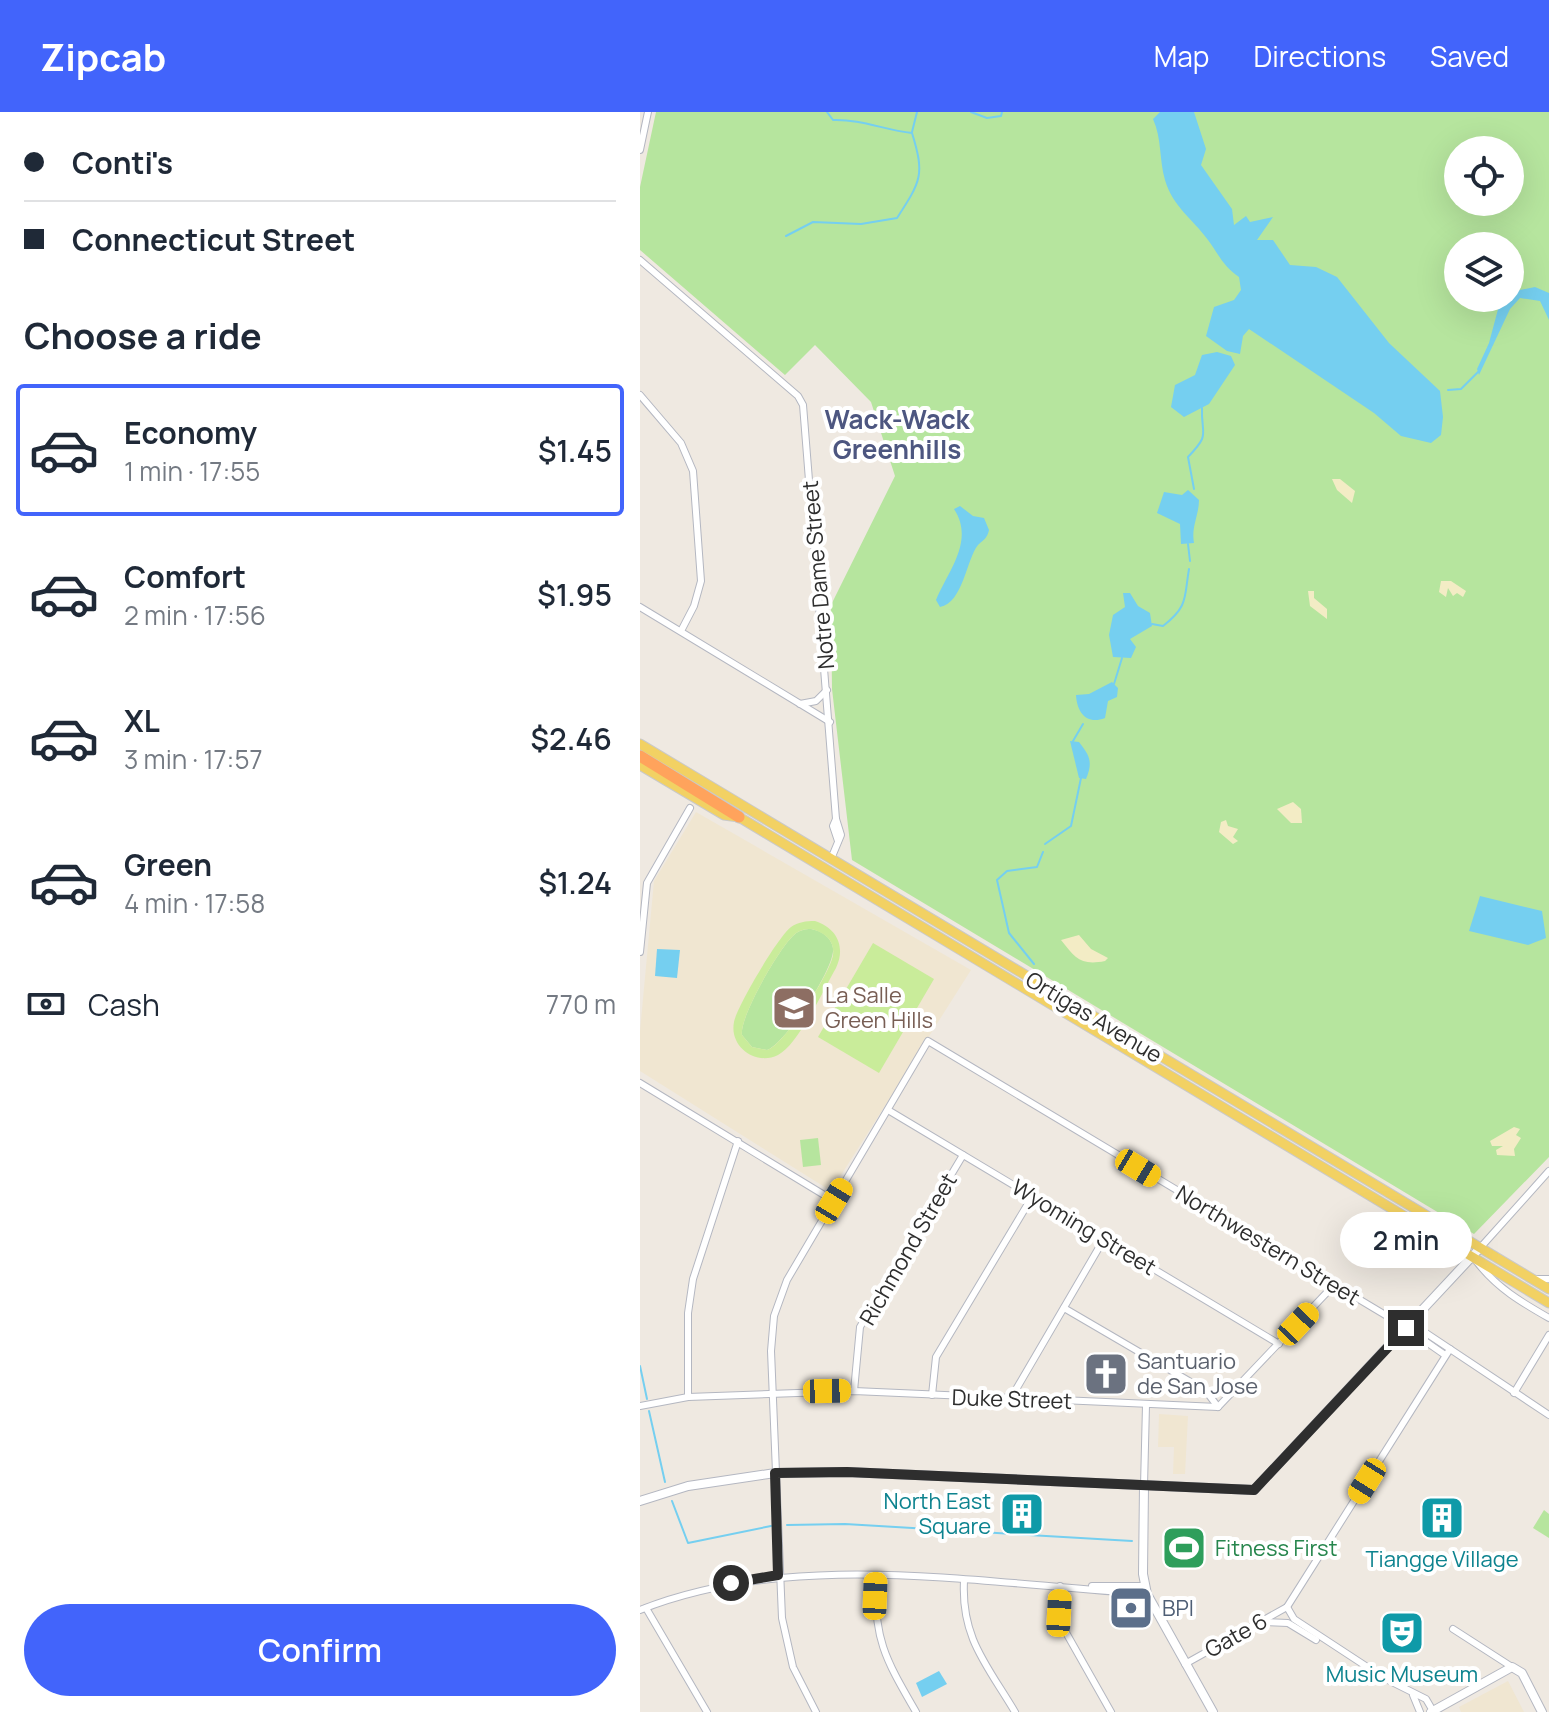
<!DOCTYPE html>
<meta charset="utf-8">
<style>
:root{--surface:#fff;--page:#f2f2f3;--text:#1f2937;--muted:#747a83;--line:#e0e1e3;--accent:#4264fb}
body{margin:0;font-family:Manrope,sans-serif;background:var(--page);color:var(--text);height:100vh;display:flex;flex-direction:column;font-size:30px;white-space:nowrap}
*{box-sizing:border-box;margin:0}
p{font-size:26px;color:var(--muted)}
.icon{flex:none;width:44px;height:44px;fill:none;stroke:currentColor;stroke-width:2;stroke-linecap:round;stroke-linejoin:round}
.map{position:relative;flex:1;overflow:hidden}
.sheet{display:flex;flex-direction:column;background:var(--surface);width:640px}
.sheet>*{flex:none}
.guide{display:grid;align-content:center;height:176px;padding:0 24px;background:var(--surface)}
.buttons{position:absolute;left:804px;top:24px;display:grid;gap:16px}
.buttons a{display:grid;place-items:center;width:80px;height:80px;border-radius:50%;background:var(--surface);box-shadow:0 8px 32px #0002;font-size:40px}
.end{position:absolute;width:36px;height:36px;margin:-18px;border:10px solid #2e2e2e;background:#fff;box-shadow:0 0 0 4px #fff}
.from{border-radius:50%}
.bubble{position:absolute;height:56px;border-radius:28px;background:var(--surface);box-shadow:0 8px 32px #0002;font-size:26px;font-weight:600;line-height:56px;text-align:center}
.car{position:absolute;width:24px;height:48px;margin:-24px -12px;border-radius:10px;box-shadow:0 0 6px 2px #0007;background:linear-gradient(#f5c518 24%,#345 0 40%,#f5c518 0 76%,#345 0 86%,#f5c518 0)}
.guide b{display:flex;align-items:center;gap:28px;height:76px;font-size:30px}
.guide b+b{border-top:2px solid var(--line)}
.guide i{width:20px;height:20px;background:var(--text)}
ul{padding:0;list-style:none}
li{display:flex;align-items:center;gap:24px;height:132px;margin:0 16px 12px;padding:0 8px;border:4px solid transparent;border-radius:8px}
li div{flex:1}
li b{display:block;font-size:30px}
li em{font-style:normal;font-weight:600}
li.selected{border-color:var(--accent)}
li>.icon{width:72px;height:72px;stroke-width:1.5}
h2{padding:0 24px;font-size:36px;line-height:96px}
.pay{display:flex;align-items:center;gap:20px;height:88px;padding:0 24px;font-size:30px}
.pay p{margin-inline-start:auto}
.cta{display:flex;gap:16px;margin-top:auto;padding:16px 24px}
.cta a{flex:1;height:92px;border-radius:48px;background:var(--accent);color:#fff;font-size:32px;font-weight:600;line-height:92px;text-align:center}
header{display:flex;align-items:center;gap:48px;box-sizing:border-box;height:112px;padding:0 40px;background:var(--accent);color:#fff}
header strong{font-size:38px}
nav{display:flex;gap:44px;margin-inline-start:auto;font-size:28px}
main{display:flex;flex:1;min-height:0}
.map>svg:first-child{display:block}
.education{fill:#f0e6d1}
.green{fill:#b6e59e;fill-rule:evenodd}
.sand{fill:#f3ecc5}
.pitch{fill:#c9ec9a;fill-rule:evenodd}
.water{fill:#75cff0}
.lines{fill:none;stroke-linecap:round;stroke-linejoin:round}
.stream{stroke:#75cff0;stroke-width:2}
.street-casing{stroke:#b4b7c1;stroke-width:8}
.secondary-casing{stroke:#b4b7c1;stroke-width:10}
.primary-casing{stroke:#c9c9c9;stroke-width:11}
.highway-casing{stroke:#c9c9c9;stroke-width:13}
.street{stroke:#fff;stroke-width:6}
.secondary{stroke:#fff;stroke-width:8}
.primary{stroke:#f2d163;stroke-width:9}
.highway{stroke:#ffa35c;stroke-width:11}
.route{stroke:#2e2e2e;stroke-width:10}
.labels{text-anchor:middle;dominant-baseline:central;stroke-width:8;stroke-linejoin:round;paint-order:stroke}
.street-label{font-size:22px;fill:#2e2e2e;stroke:#fff}
.education-label{font-size:22px;fill:#785e54;stroke:#fff;text-anchor:start}
.worship-label{font-size:22px;fill:#5b616d;stroke:#fff;text-anchor:start}
.culture-label{font-size:22px;fill:#0d838f;stroke:#fff}
.leisure-label{font-size:22px;fill:#27864d;stroke:#fff;text-anchor:start}
.service-label{font-size:22px;fill:#4e5e75;stroke:#fff;text-anchor:start}
.quarter-label{font-size:26px;font-weight:bold;fill:#4d5680;stroke:#fff}
</style>
<header>
<strong>Zipcab</strong>
<nav><a>Map</a><a>Directions</a><a>Saved</a></nav>
</header>
<main>
<section class="sheet">
<div class="guide">
<b><i class="from"></i>Conti's</b>
<b><i></i>Connecticut Street</b>
</div>
<h2>Choose a ride</h2>
<ul>
<li class="selected"><svg class="icon" aria-label="car" viewBox="0 0 24 24"><path d="M5 17H2v-5l4-1 3-4h7l3 4 3 1v5h-3M9 17h6M6 11h13"/><circle cx="7" cy="17" r="2"/><circle cx="17" cy="17" r="2"/></svg><div><b>Economy</b><p>1 min · 17:55</p></div><em>$1.45</em></li>
<li><svg class="icon" aria-label="car" viewBox="0 0 24 24"><path d="M5 17H2v-5l4-1 3-4h7l3 4 3 1v5h-3M9 17h6M6 11h13"/><circle cx="7" cy="17" r="2"/><circle cx="17" cy="17" r="2"/></svg><div><b>Comfort</b><p>2 min · 17:56</p></div><em>$1.95</em></li>
<li><svg class="icon" aria-label="car" viewBox="0 0 24 24"><path d="M5 17H2v-5l4-1 3-4h7l3 4 3 1v5h-3M9 17h6M6 11h13"/><circle cx="7" cy="17" r="2"/><circle cx="17" cy="17" r="2"/></svg><div><b>XL</b><p>3 min · 17:57</p></div><em>$2.46</em></li>
<li><svg class="icon" aria-label="car" viewBox="0 0 24 24"><path d="M5 17H2v-5l4-1 3-4h7l3 4 3 1v5h-3M9 17h6M6 11h13"/><circle cx="7" cy="17" r="2"/><circle cx="17" cy="17" r="2"/></svg><div><b>Green</b><p>4 min · 17:58</p></div><em>$1.24</em></li>
</ul>
<div class="pay"><svg class="icon" aria-label="cash" viewBox="0 0 24 24"><path d="M3 7h18v10H3z"/><circle cx="12" cy="12" r="2"/></svg>Cash<p>770 m</p></div>
<div class="cta"><a>Confirm</a></div>
</section>
<div class="map">
<svg width="909" height="1600" viewBox="0 0 909 1600">
<rect width="100%" height="100%" fill="#efe9e1"/>
<!-- education -->
<g class="education">
<polygon points="56,700 331,858 191,1079 0,959 0,919 14,769"/>
<polygon points="519,1302 548,1304 545,1362 533,1362 534,1335 518,1335"/>
<polygon points="868,1569 884,1600 821,1600 819,1595"/>
</g>
<!-- green -->
<g class="green">
<path d="M16,0H909V1045L834,1122L212,748L192,577L191,493L255,364L231,290L175,233L145,263L0,138V75ZM818,38H870V90H818ZM818,134H870V186H818Z"/>
<path d="M171,817C182,819 191,825 193,836C196,855 144,933 127,938L112,935L102,923C99,906 139,836 154,823C159,818 165,817 171,817Z"/>
<polygon points="178,1026 181,1053 163,1055 160,1028"/>
<polygon points="904,1398 909,1402 909,1426 893,1416"/>
</g>
<!-- sand -->
<g class="sand">
<polygon points="692,367 700,367 715,379 712,391 697,378"/>
<polygon points="801,469 811,469 826,479 823,485 817,481 813,484 808,476 806,485 799,480"/>
<polygon points="668,479 674,479 674,486 687,497 687,507 670,494"/>
<polygon points="653,690 661,697 662,711 651,711 637,697"/>
<polygon points="586,708 588,714 598,717 593,725 598,729 593,732 579,720 581,710"/>
<path d="M439,823L451,837L468,846L465,849C441,854 435,846 421,828Z"/>
<polygon points="874,1015 880,1017 876,1023 881,1026 874,1037 875,1044 857,1043 856,1038 863,1034 852,1034 850,1029"/>
</g>
<!-- pitch -->
<g class="pitch">
<path d="M175,809C197,816 206,835 196,856C184,877 158,933 138,943C116,954 89,935 94,910C97,894 138,825 151,815C158,810 166,809 175,809ZM171,817C184,820 195,828 193,843C190,862 144,933 127,938L112,935L102,923C99,906 139,836 154,823C159,818 165,817 171,817Z"/>
<polygon points="233,831 294,867 239,961 178,925"/>
</g>
<!-- water -->
<g class="water">
<path d="M520,0H554L566,37L561,53L592,97L594,113L606,104L610,110L633,105L617,128H633L650,153L676,155L697,165L749,231L800,279L803,305L801,323L791,331L761,324L734,301L609,217L603,224L600,242L587,239L566,224L574,195L594,188L601,178L599,165C583,154 579,143 568,128C552,106 533,95 525,68C519,47 522,27 513,7Z"/>
<polygon points="895,175 909,181 909,208 900,189 880,186 870,197 839,263 837,257 849,231 861,186 870,186 870,180"/>
<polygon points="577,240 591,244 595,253 569,292 544,305 531,295 535,273 555,263 562,243"/>
<path d="M548,378L559,388C559,403 551,415 554,431L541,432L540,412L517,401L524,380L542,383Z"/>
<path d="M320,394L333,404L344,406L349,418C347,427 344,427 338,433C326,448 323,491 300,495L296,488C308,459 335,429 314,397Z"/>
<polygon points="483,481 490,481 498,494 510,501 512,514 490,527 496,535 491,546 473,545 469,523 473,503 485,495"/>
<path d="M472,570L478,576L477,585L468,589L465,606C447,613 437,601 436,583L449,582Z"/>
<path d="M430,629L439,630C450,644 453,650 446,667L439,666Z"/>
<polygon points="840,784 902,799 906,826 888,833 829,819"/>
<polygon points="17,837 40,838 37,866 15,864"/>
<polygon points="299,1559 307,1572 282,1585 276,1571"/>
</g>
<g class="lines">
<!-- stream -->
<g class="stream">
<polyline points="331,0 347,6 361,4 362,0"/>
<polyline points="272,20 277,0"/>
<path d="M146,124L173,110L221,112L257,106C281,69 285,63 272,21C244,18 221,7 193,8L187,0"/>
<polyline points="808,278 821,277 838,260"/>
<path d="M554,377L548,345C571,321 561,324 562,296"/>
<polyline points="548,432 550,449"/>
<path d="M512,512L523,514C549,494 544,485 549,457"/>
<polyline points="474,572 482,546"/>
<polyline points="433,629 443,612"/>
<polyline points="405,732 431,714 441,666"/>
<polyline points="394,852 369,821 357,768 367,759 397,755 403,740"/>
<polyline points="0,1254 7,1287"/>
<polyline points="9,1299 25,1370"/>
<polyline points="32,1389 48,1431 131,1414"/>
<polyline points="147,1413 205,1412 492,1429"/>
</g>
<!-- street casing -->
<g class="street-casing">
<g id="street">
<polyline points="0,38 8,0"/>
<polyline points="0,148 158,284 163,293 196,707 193,714 198,729"/>
<polyline points="0,283 41,331 53,359 61,469 54,494 41,519"/>
<polyline points="0,495 190,610"/>
<polyline points="160,592 176,589 187,578"/>
<polyline points="191,747 201,723 196,707"/>
<polyline points="0,840 7,771 50,696"/>
<polyline points="0,971 194,1089"/>
<polyline points="248,998 639,1232"/>
<polyline points="840,1136 909,1059"/>
<path d="M837,1150C857,1176 881,1190 909,1206"/>
<polyline points="893,1167 909,1167"/>
<polyline points="424,1196 566,1279 578,1295"/>
<polyline points="765,1213 780,1217 909,1303"/>
<polyline points="214,1279 220,1215 323,1043"/>
<polyline points="874,1281 909,1223"/>
<polyline points="292,1283 296,1245 392,1085"/>
<polyline points="48,1285 48,1201 53,1167 98,1029"/>
<polyline points="371,1286 464,1127"/>
<polyline points="0,1294 48,1285 214,1279 578,1295 694,1173"/>
<polyline points="504,1374 506,1293"/>
<path d="M236,1465C233,1527 246,1548 276,1600"/>
<path d="M324,1469C321,1526 347,1553 375,1600"/>
<polyline points="420,1474 420,1510 471,1600"/>
<polyline points="452,1474 506,1474"/>
<polyline points="647,1495 654,1507 744,1566 786,1587 793,1599"/>
<polyline points="6,1496 67,1600"/>
<path d="M0,1498C156,1436 343,1472 507,1482"/>
<polyline points="623,1510 648,1511 676,1528"/>
<polyline points="813,1517 872,1555"/>
<polyline points="545,1552 647,1495 810,1237"/>
<polyline points="773,1583 780,1600"/>
<polyline points="176,1600 153,1555 142,1506 131,1239 134,1204 147,1168 288,929 762,1213 805,1243"/>
</g>
</g>
<!-- secondary casing -->
<g class="secondary-casing">
<g id="secondary">
<polyline points="504,1374 503,1462 507,1482 573,1600"/>
<polyline points="0,1389 48,1374 135,1361 207,1360 614,1378 840,1136"/>
<polyline points="791,1600 872,1555 882,1561 902,1600"/>
</g>
</g>
<!-- primary casing -->
<g class="primary-casing">
<g id="primary">
<polyline points="0,632 909,1177"/>
<polyline points="0,653 84,703 99,705 909,1191"/>
</g>
</g>
<!-- highway casing -->
<g class="highway-casing">
<polyline id="highway" points="0,644 99,705"/>
</g>
<!-- street -->
<use href="#street" class="street"/>
<!-- secondary -->
<use href="#secondary" class="secondary"/>
<!-- primary -->
<use href="#primary" class="primary"/>
<!-- highway -->
<use href="#highway" class="highway"/>
</g>
<g class="lines">
<!-- route -->
<polyline class="route" points="91,1471 138,1463 135,1361 207,1360 614,1378 766,1216"/>
</g>
<!-- icons -->
<defs>
<g id="school-square" transform="scale(2.3)"><rect x="-9" y="-9" width="18" height="18" rx="4" fill="#8d6e63" stroke="#fff"/><path d="M0-5L7-2L0 1L-7-2ZM-4 1L0 2.5L4 1V4Q0 6-4 4Z" fill="#fff"/></g>
<g id="church-square" transform="scale(2.3)"><rect x="-9" y="-9" width="18" height="18" rx="4" fill="#6b7280" stroke="#fff"/><path d="M-1.2-6h2.4v3.5h3.3v2.4h-3.3V6h-2.4V-.1h-3.3v-2.4h3.3Z" fill="#fff"/></g>
<g id="building-square" transform="scale(2.3)"><rect x="-9" y="-9" width="18" height="18" rx="4" fill="#0f9aa8" stroke="#fff"/><path d="M-4-6H4V6H1V3H-1V6H-4ZM-2.5-4.3h1.7v1.8h-1.7ZM.8-4.3h1.7v1.8H.8ZM-2.5-1h1.7V.8h-1.7ZM.8-1h1.7V.8H.8Z" fill="#fff"/></g>
<g id="stadium-square" transform="scale(2.3)"><rect x="-9" y="-9" width="18" height="18" rx="4" fill="#2e9e5b" stroke="#fff"/><path d="M0-5a6.5 5 0 1 0 0 10a6.5 5 0 1 0 0-10ZM-3.5-1.8h7v3.6h-7Z" fill="#fff"/></g>
<g id="bank-square" transform="scale(2.3)"><rect x="-9" y="-9" width="18" height="18" rx="4" fill="#5c6f8a" stroke="#fff"/><path d="M-6-4H6V4H-6ZM0-2.3a2.3 2.3 0 1 0 0 4.6a2.3 2.3 0 1 0 0-4.6Z" fill="#fff"/></g>
<g id="theatre-square" transform="scale(2.3)"><rect x="-9" y="-9" width="18" height="18" rx="4" fill="#0f9aa8" stroke="#fff"/><path d="M-5-5.5Q0-4 5-5.5V0Q5 5 0 6Q-5 5-5 0ZM-3.3-2.5H-1v1.5H-3.3ZM1-2.5H3.3v1.5H1ZM-2.8 1Q0 5.5 2.8 1Z" fill="#fff"/></g>
</defs>
<g fill-rule="evenodd">
<use href="#school-square" x="154" y="896"/>
<use href="#church-square" x="466" y="1262"/>
<use href="#building-square" x="382" y="1402"/>
<use href="#building-square" x="802" y="1406"/>
<use href="#stadium-square" x="544" y="1436"/>
<use href="#bank-square" x="491" y="1496"/>
<use href="#theatre-square" x="762" y="1521"/>
</g>
<g class="labels">
<!-- street labels -->
<g class="street-label">
<text transform="translate(178 463) rotate(-95)">Notre Dame Street</text>
<text transform="translate(454 905) rotate(31)">Ortigas Avenue</text>
<text transform="translate(444 1115) rotate(31)">Wyoming Street</text>
<text transform="translate(628 1133) rotate(31)">Northwestern Street</text>
<text transform="translate(268 1137) rotate(-60)">Richmond Street</text>
<text transform="translate(372 1287) rotate(2)">Duke Street</text>
<text transform="translate(596 1523) rotate(-29)">Gate 6</text>
</g>
<!-- education labels -->
<g class="education-label">
<text x="185" y="883">La Salle<tspan x="185" dy="25">Green Hills</tspan></text>
</g>
<!-- worship labels -->
<g class="worship-label">
<text x="497" y="1249">Santuario<tspan x="497" dy="25">de San Jose</tspan></text>
</g>
<!-- culture labels -->
<g class="culture-label">
<text x="351" y="1389" text-anchor="end">North East<tspan x="351" dy="25">Square</tspan></text>
<text x="802" y="1447">Tiangge Village</text>
<text x="762" y="1562">Music Museum</text>
</g>
<!-- leisure labels -->
<g class="leisure-label">
<text x="575" y="1436">Fitness First</text>
</g>
<!-- service labels -->
<g class="service-label">
<text x="522" y="1496">BPI</text>
</g>
<!-- quarter labels -->
<g class="quarter-label">
<text x="257" y="307">Wack-Wack<tspan x="257" dy="30">Greenhills</tspan></text>
</g>
</g>
</svg>
<div class="buttons">
<a><svg class="icon" aria-label="locate" viewBox="0 0 24 24"><circle cx="12" cy="12" r="6"/><path d="M12 2v4M12 18v4M2 12h4M18 12h4"/></svg></a>
<a><svg class="icon" aria-label="layers" viewBox="0 0 24 24"><path d="M12 4l9 5-9 5-9-5zM3 14l9 5 9-5"/></svg></a>
</div>
<i class="end from" style="left:91px;top:1471px"></i>
<i class="end" style="left:766px;top:1216px"></i>
<div class="bubble" style="left:700px;top:1100px;width:132px">2 min</div>
<i class="car" style="left:498px;top:1056px;rotate:121deg"></i>
<i class="car" style="left:194px;top:1089px;rotate:31deg"></i>
<i class="car" style="left:658px;top:1212px;rotate:43deg"></i>
<i class="car" style="left:187px;top:1279px;rotate:89deg"></i>
<i class="car" style="left:727px;top:1369px;rotate:212deg"></i>
<i class="car" style="left:235px;top:1484px;rotate:2deg"></i>
<i class="car" style="left:419px;top:1501px;rotate:3deg"></i>
</div>
</main>
